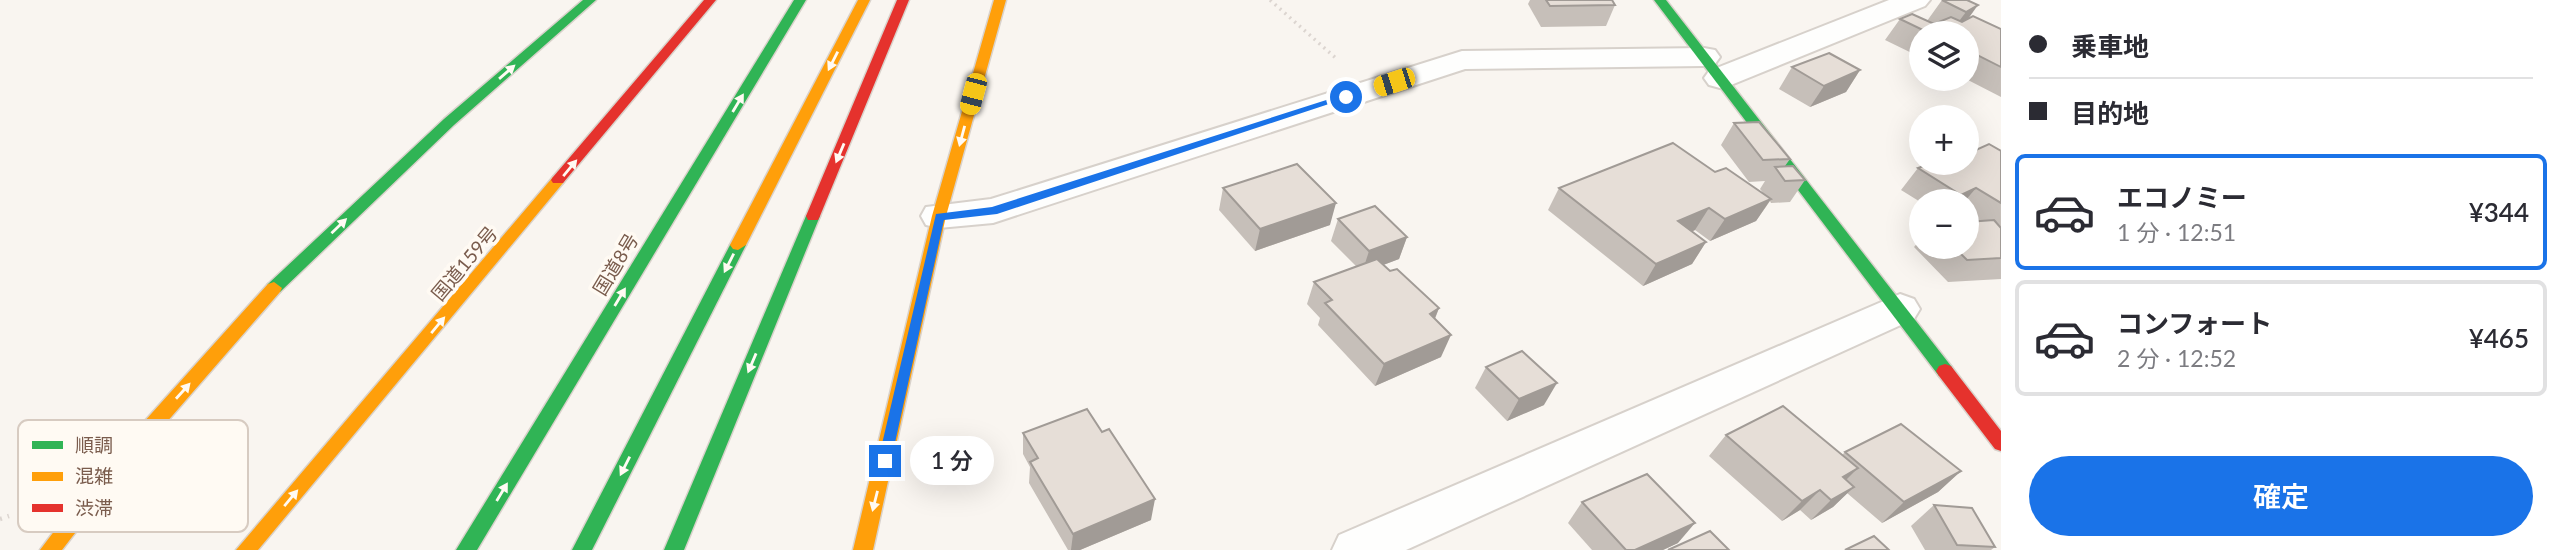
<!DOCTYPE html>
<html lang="ja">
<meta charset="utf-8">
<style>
:root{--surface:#fff;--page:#f7f7f7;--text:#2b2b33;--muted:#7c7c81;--line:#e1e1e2;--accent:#1a73e8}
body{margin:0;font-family:Lato,"Noto Sans JP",sans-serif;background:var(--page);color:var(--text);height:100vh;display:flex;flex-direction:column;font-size:26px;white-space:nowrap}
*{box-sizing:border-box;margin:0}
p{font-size:23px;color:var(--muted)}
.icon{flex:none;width:38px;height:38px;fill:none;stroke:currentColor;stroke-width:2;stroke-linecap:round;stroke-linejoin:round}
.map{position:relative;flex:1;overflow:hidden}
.sheet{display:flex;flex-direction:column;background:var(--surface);width:560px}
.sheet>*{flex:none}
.banner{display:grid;align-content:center;height:154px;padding:0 28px;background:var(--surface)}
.fabs{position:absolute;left:1909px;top:21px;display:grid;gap:14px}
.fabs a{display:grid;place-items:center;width:70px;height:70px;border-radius:50%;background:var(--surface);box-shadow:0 7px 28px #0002;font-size:35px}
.end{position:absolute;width:32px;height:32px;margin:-16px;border:9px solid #1a73e8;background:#fff;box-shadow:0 0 0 4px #fff}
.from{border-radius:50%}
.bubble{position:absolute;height:49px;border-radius:24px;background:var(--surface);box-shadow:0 7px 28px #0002;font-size:23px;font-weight:600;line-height:49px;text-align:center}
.car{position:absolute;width:21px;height:42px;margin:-21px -10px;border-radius:9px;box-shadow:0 0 5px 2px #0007;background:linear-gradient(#f5c518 24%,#345 0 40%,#f5c518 0 76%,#345 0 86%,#f5c518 0)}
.banner b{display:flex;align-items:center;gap:24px;height:66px;font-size:26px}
.banner b+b{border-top:2px solid var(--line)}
.banner i{width:18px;height:18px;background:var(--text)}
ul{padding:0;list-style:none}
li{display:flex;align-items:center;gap:21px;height:116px;margin:0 14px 10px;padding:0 14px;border:4px solid var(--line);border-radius:10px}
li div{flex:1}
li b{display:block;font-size:26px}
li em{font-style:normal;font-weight:600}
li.active{border-color:var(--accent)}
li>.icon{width:63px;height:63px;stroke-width:1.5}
.action{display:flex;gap:14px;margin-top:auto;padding:14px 28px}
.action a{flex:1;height:80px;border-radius:42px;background:var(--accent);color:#fff;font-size:28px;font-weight:600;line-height:80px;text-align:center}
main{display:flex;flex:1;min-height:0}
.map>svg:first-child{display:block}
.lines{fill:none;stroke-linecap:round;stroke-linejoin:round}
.street-casing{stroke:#d7d1cb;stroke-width:4}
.fast-casing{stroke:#d9d2cb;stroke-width:3}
.slow-casing{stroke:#d9d2cb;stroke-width:3}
.jam-casing{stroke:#d9d2cb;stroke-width:3}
.path-far1{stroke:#dcd5d0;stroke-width:3.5;stroke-dasharray:2 4.5;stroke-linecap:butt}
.path{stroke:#dcd5d0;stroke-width:4.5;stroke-dasharray:2 6;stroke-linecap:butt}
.street{fill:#fefefd;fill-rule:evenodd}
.fast{fill:#30b455;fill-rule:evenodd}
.slow{fill:#ff9f0a;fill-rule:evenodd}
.jam{fill:#e5322d;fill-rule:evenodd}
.wall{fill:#c6bfb9}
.shaded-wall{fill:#a19b96}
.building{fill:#e6ded7;stroke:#a19b96;stroke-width:2}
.oneway{fill:#fffaf3}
.route{fill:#1a73e8}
.labels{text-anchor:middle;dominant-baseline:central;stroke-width:7;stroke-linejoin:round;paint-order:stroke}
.street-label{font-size:19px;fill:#7a5c4d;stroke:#fffaf3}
.key{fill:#fffaf3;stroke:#d7cbc1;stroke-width:2}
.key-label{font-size:19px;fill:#7a5c4d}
</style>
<main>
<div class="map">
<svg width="2001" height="550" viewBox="0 0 2001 550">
<rect width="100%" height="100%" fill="#f9f5f0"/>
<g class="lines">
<!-- street casing -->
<g class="street-casing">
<g id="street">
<polygon points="1889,0 1930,0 1925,6 1731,85 1720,88 1709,85 1704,78 1709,71"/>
<polygon points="1704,48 1715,50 1720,57 1715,64 1704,66 1465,69 993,223 939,228 926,225 921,216 926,207 991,199 1462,51"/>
<polygon points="1900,294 1914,299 1920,309 1914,319 1406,550 1332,550 1339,535"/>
</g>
</g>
<!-- fast casing -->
<g class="fast-casing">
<g id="fast">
<polygon points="583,0 596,0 454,125 280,292 268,292 266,288 268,284 444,119"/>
<polygon points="794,0 806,0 477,550 456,550"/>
<polygon points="1654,0 1666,0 1951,366 1954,371 1951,376 1939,376"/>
<polygon points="813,211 820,216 684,550 664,550 806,216"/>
<polygon points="738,240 746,245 592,550 572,550 730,245"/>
</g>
</g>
<!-- slow casing -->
<g class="slow-casing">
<g id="slow">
<polygon points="858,0 870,0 746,245 738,250 733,249 730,245"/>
<polygon points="994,0 1006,0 946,216 873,550 853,550 932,216"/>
<polygon points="558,175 565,180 563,183 258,550 236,550 553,177"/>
<polygon points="274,282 282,288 280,292 112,485 62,550 40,550 98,473 268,284"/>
</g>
</g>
<!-- jam casing -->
<g class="jam-casing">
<g id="jam">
<polygon points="704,0 716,0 563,183 553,183 551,180 553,177"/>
<polygon points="897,0 909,0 820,216 818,220 808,220 806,216"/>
<polygon points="1945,364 1951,366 2001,431 2001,451 1995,449 1939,376 1936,371 1939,366"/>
</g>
</g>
<!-- path-far1 -->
<polyline class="path-far1" points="1270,0 1338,60"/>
<!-- path -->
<polyline class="path" points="0,519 9,516"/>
<!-- street -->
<use href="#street" class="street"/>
<!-- fast -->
<use href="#fast" class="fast"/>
<!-- slow -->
<use href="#slow" class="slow"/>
<!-- jam -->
<use href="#jam" class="jam"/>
</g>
<!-- wall -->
<g class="wall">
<polygon points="1530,0 1612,0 1615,5 1606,26 1541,27 1528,4"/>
<polygon points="1942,0 1967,0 1969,18 2001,29 2001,97 1966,79 1967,79 1967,33 1922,33 1922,58 1885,40 1900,19 1927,21"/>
<polygon points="1792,67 1860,70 1846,92 1810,107 1779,89"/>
<polygon points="1734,123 1790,159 1785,166 1805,180 1790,202 1771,203 1770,201 1756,221 1710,241 1695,230 1692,232 1706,242 1692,264 1643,286 1548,210 1559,188 1715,172 1764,194 1760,189 1765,181 1749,182 1721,145"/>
<polygon points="2001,151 2001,279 1948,282 1914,247 1922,238 1922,247 1967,247 1977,222 1967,216 1967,201 1922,201 1922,203 1901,190 1918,168 1967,163"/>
<polygon points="1223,188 1330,225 1255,251 1219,210"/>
<polygon points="1338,219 1407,237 1399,259 1383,265 1439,308 1435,319 1441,357 1375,386 1318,325 1320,318 1307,304 1314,282 1356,266 1331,241"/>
<polygon points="1486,367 1544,405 1507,421 1475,388"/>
<polygon points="1023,433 1151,520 1080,550 1068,550 1029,483 1030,467 1023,454"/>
<polygon points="1726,435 1842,455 1845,452 1961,471 1938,492 1882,523 1847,493 1833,507 1811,520 1800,510 1782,521 1709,456"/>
<polygon points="1582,502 1678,543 1663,550 1592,550 1568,523"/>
<polygon points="1934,505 1995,547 1991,550 1925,550 1911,526"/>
</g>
<!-- shaded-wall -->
<g class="shaded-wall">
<polygon points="1978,5 1963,26 1950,33 1966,12"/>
<polygon points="1860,70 1846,92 1810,107 1824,86"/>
<polygon points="1976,188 1965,201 1955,201 1961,195"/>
<polygon points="1771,199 1756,221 1710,241 1725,219"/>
<polygon points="1336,203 1330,225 1255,251 1260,229"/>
<polygon points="1709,208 1695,230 1664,243 1678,221"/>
<polygon points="1407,237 1399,259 1362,273 1369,251"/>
<polygon points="1706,242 1692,264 1643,286 1656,264"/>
<polygon points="1439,308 1430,330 1430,314"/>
<polygon points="1451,335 1441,357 1375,386 1384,364"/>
<polygon points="1557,383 1544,405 1507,421 1519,399"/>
<polygon points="1858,468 1837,489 1843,477"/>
<polygon points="1961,471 1938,492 1882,523 1904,502"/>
<polygon points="1854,487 1833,507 1811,520 1831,500"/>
<polygon points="1820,490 1800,510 1782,521 1802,501"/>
<polygon points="1155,499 1151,520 1080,550 1071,550 1073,534"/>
<polygon points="1695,523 1678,543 1663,550 1635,550"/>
</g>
<!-- building -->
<g class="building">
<polygon points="1546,0 1612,0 1615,5 1550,6"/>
<polygon points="1942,0 1967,0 1978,5 1966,12"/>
<polygon points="1912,14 1934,24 1951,17 1962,22 1973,16 2001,29 2001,67 1967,50 1967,33 1929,33 1900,19"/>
<polygon points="1829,53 1860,70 1824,86 1792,67"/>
<polygon points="1759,122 1790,159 1763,160 1734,123"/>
<polygon points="1673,143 1715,172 1726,168 1771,199 1725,219 1709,208 1678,221 1706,242 1656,264 1559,188"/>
<polygon points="1989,144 2001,151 2001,203 1976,188 1961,195 1918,168 1932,163 1967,163 1967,154"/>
<polygon points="1297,164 1336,203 1260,229 1223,188"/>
<polygon points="1793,166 1805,180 1785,181 1775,167"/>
<polygon points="1375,206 1407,237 1369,251 1338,219"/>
<polygon points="1994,220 2001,228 2001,258 1967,260 1954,247 1967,247 1967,222"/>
<polygon points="1377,259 1390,271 1397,269 1439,308 1430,314 1451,335 1384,364 1325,303 1332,300 1314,282"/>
<polygon points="1522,351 1557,383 1519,399 1486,367"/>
<polygon points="1783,406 1858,468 1843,477 1854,487 1831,500 1820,490 1802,501 1726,435"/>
<polygon points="1087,409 1102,432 1109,429 1155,499 1073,534 1030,462 1038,458 1023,433"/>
<polygon points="1901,424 1961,471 1904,502 1845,452"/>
<polygon points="1647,474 1695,523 1635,550 1626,550 1582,502"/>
<polygon points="1934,505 1972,508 1995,547 1957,545"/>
<polygon points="1710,531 1729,550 1668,550"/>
<polygon points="1874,536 1889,550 1845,550"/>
</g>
<!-- one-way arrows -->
<defs><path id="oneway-solid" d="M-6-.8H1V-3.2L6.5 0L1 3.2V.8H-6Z" transform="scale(1.75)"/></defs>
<g class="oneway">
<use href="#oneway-solid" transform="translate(833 61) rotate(117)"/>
<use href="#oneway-solid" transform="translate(507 72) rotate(-41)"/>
<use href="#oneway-solid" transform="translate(738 103) rotate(-59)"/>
<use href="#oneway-solid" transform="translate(962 136) rotate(105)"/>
<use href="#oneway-solid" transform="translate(840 153) rotate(113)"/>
<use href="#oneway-solid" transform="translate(570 168) rotate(-50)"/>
<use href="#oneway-solid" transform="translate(339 226) rotate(-44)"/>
<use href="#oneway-solid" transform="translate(729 263) rotate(117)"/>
<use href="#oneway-solid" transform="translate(620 297) rotate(-59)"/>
<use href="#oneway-solid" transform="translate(438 325) rotate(-50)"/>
<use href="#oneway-solid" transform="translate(752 363) rotate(113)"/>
<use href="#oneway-solid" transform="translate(183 391) rotate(-48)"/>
<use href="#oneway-solid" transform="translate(625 466) rotate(117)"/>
<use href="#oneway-solid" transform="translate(502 492) rotate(-59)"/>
<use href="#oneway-solid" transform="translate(291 498) rotate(-50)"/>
<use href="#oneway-solid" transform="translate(875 501) rotate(104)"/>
</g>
<!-- route -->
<polygon class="route" points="1342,95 1350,97 997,214 944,220 891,461 889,465 880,465 878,461 936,214 992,207"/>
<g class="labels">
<!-- street labels -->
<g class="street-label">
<text transform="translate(464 263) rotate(-50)">国道159号</text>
<text transform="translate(615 264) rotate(-59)">国道8号</text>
</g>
</g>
<!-- legend -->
<rect x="18" y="420" width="230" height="112" rx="10" class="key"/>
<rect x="32" y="441" width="31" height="8" fill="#30b455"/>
<rect x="32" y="472" width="31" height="9" fill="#ff9f0a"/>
<rect x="32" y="504" width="31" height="8" fill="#e5322d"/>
<g class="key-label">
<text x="75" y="452">順調</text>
<text x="75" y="483">混雑</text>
<text x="75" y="515">渋滞</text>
</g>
</svg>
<div class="fabs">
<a><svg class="icon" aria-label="layers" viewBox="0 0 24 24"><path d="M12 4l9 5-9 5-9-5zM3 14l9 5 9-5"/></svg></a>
<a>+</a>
<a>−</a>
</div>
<i class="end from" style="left:1346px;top:97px"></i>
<i class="end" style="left:885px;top:461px"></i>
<div class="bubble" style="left:910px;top:436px;width:84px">1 分</div>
<i class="car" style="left:1394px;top:82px;rotate:252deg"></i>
<i class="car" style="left:973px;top:94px;rotate:195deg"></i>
</div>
<section class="sheet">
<div class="banner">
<b><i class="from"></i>乗車地</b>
<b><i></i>目的地</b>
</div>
<ul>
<li class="active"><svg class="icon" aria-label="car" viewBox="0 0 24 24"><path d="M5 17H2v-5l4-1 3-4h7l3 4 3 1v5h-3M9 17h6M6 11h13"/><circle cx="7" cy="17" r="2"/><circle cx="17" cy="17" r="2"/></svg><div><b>エコノミー</b><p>1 分 · 12:51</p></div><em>¥344</em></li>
<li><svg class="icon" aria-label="car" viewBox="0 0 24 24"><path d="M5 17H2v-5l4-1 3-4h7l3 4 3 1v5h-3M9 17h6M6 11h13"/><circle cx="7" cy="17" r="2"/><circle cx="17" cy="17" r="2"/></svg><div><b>コンフォート</b><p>2 分 · 12:52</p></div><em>¥465</em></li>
</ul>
<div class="action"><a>確定</a></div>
</section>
</main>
